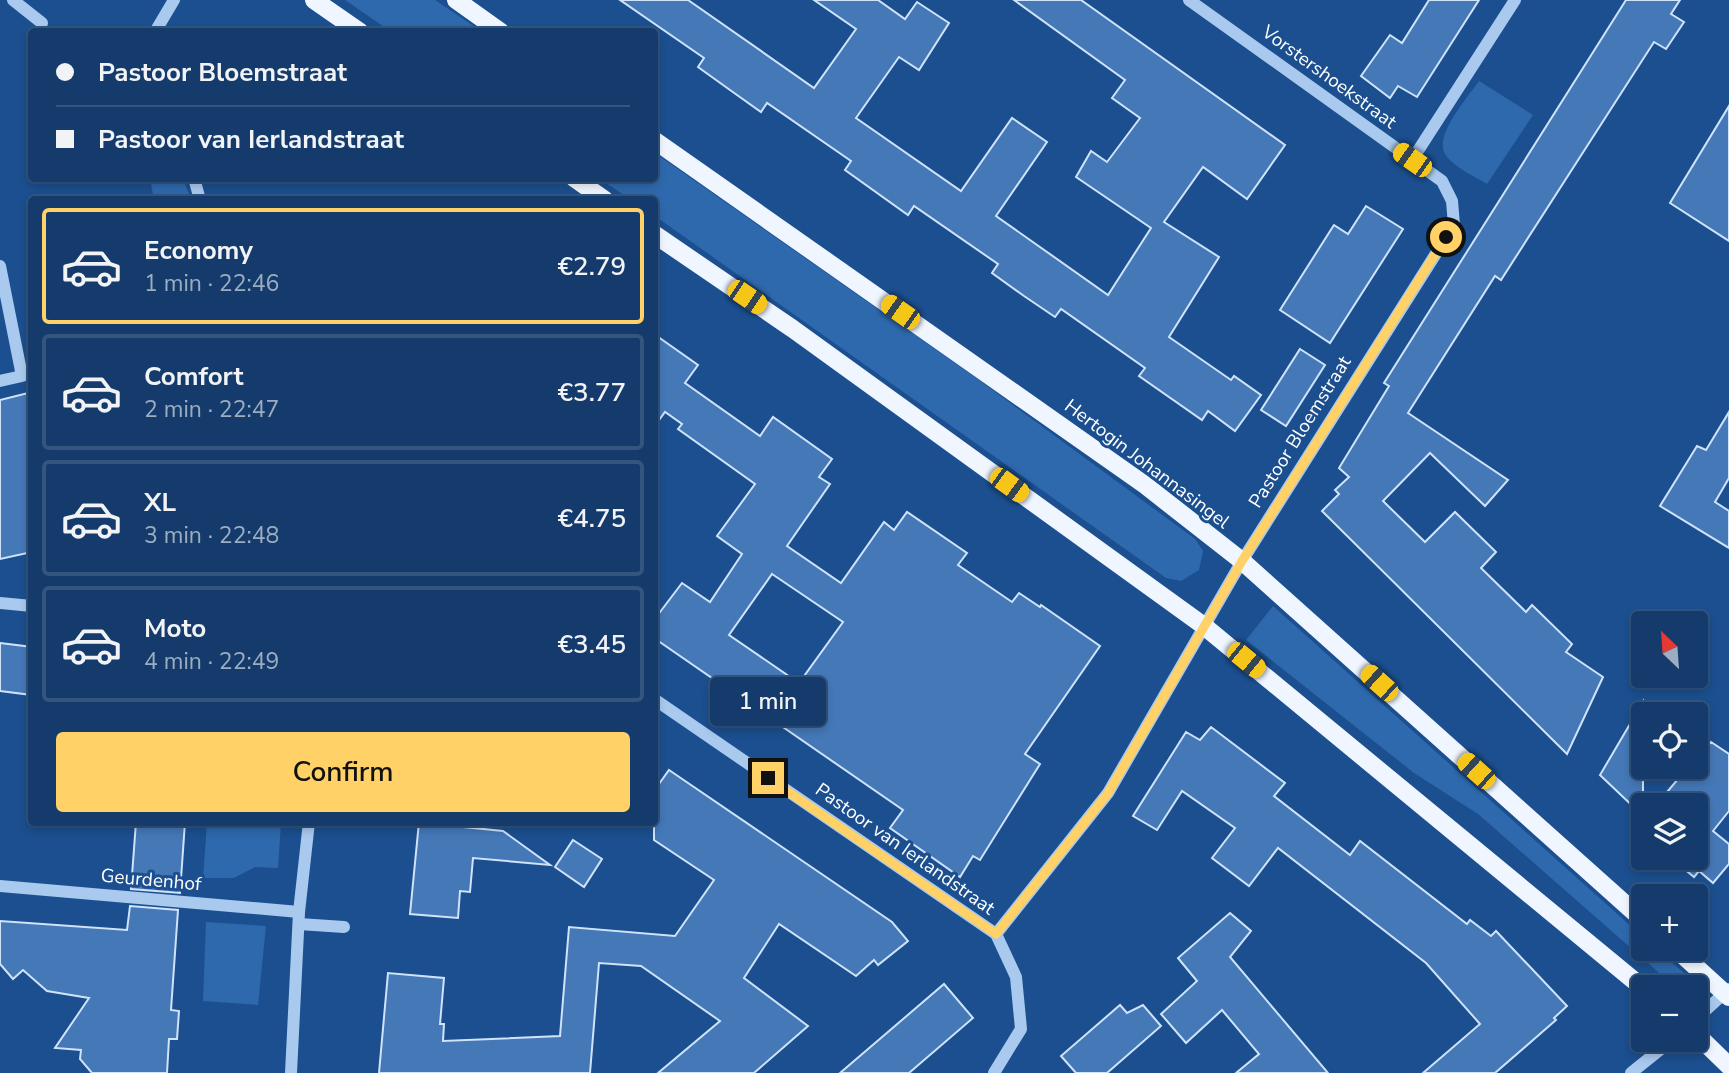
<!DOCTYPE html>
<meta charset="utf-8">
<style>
:root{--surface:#143b6b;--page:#1d4271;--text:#f1f3f6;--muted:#9dadc1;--line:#33557e;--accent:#ffd166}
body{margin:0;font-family:"Nunito Sans",sans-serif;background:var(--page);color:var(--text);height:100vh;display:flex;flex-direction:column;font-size:26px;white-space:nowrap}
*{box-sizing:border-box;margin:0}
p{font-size:23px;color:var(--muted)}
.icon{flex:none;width:38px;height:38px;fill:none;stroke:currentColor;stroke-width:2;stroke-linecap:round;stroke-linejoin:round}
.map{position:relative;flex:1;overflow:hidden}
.panel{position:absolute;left:28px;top:196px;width:630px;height:630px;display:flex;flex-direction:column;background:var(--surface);border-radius:7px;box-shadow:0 4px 10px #0003,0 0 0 2px var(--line)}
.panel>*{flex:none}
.guide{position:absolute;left:28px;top:28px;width:630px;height:154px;border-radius:7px;box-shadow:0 4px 10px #0003,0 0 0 2px var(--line);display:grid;align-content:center;height:154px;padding:0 28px;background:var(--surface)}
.needle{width:46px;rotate:335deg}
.fabs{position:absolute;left:1631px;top:611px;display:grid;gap:14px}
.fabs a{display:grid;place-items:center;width:77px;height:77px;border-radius:7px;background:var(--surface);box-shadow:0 4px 10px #0003,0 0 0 2px var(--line);font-size:35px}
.end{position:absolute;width:32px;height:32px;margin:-16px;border:9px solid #ffd166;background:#111;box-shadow:0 0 0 4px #111}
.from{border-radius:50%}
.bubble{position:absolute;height:49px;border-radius:7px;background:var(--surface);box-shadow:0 4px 10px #0003,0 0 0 2px var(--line);font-size:23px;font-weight:600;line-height:49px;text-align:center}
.car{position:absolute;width:21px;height:42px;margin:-21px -10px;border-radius:9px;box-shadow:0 0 5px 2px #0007;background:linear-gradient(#f5c518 24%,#345 0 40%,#f5c518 0 76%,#345 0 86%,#f5c518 0)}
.guide b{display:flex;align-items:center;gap:24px;height:66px;font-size:26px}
.guide b+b{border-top:2px solid var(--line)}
.guide i{width:18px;height:18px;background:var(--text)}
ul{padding:12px 0 0;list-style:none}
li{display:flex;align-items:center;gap:21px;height:116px;margin:0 14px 10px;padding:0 14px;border:4px solid var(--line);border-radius:7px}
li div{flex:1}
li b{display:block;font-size:26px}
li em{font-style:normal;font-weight:600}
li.active{border-color:var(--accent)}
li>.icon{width:63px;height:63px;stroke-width:1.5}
.button{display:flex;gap:14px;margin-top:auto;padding:14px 28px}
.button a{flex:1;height:80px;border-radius:7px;background:var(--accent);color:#111;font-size:28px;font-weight:600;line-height:80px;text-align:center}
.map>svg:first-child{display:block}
.green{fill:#2e69ad}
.building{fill:#4478b7;stroke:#cfe3fa;stroke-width:2;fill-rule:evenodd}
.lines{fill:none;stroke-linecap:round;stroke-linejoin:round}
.minor{stroke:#a9c9ee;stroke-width:12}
.major{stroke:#f0f6ff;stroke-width:18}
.route{stroke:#ffd166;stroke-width:9}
.labels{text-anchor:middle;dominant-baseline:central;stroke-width:6;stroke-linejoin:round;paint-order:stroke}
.street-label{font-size:19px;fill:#fff;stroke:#1b4f8f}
</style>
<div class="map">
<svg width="1729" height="1073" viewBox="0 0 1729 1073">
<rect width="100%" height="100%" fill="#1b4f8f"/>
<!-- green -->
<g class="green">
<polygon points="345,0 435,0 481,31 390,31"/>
<path d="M1479,81L1533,115L1487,184C1474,176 1453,167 1445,154C1434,135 1468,97 1479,81Z"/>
<polygon points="655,153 975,377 1195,539 1203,551 1199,570 1181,581 1166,578 655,216 654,200 630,199 600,179 654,178"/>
<polygon points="150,179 183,179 191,199 154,199"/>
<polygon points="1273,606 1643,937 1643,948 1656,949 1684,973 1685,980 1682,984 1673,985 1478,814 1414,773 1246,640"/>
<polygon points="207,823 281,823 278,868 255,867 234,878 203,878"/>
<polygon points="206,922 266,926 258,1005 203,1001"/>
</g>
<!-- building -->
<g class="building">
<polygon points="620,0 688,0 814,88 856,29 814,0 878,0 905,19 917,2 949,23 919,70 899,57 856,118 961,191 1012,118 1047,142 996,216 1108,295 1151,228 1076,177 1091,151 1107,162 1140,118 1112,98 1125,80 1014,0 1081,0 1285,145 1247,199 1203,167 1164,222 1219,257 1169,337 1231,380 1234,376 1261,395 1235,431 1208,411 1202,420 1139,376 1145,368 1061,309 1055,317 1024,296 992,273 998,264 914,206 908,215 845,170 851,161 767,103 761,112 730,90 698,67 704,58"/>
<polygon points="1429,0 1479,0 1417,97 1398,86 1390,98 1361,76 1390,35 1402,43"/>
<polygon points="1626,0 1680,0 1671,14 1684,22 1666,49 1654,42 1501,280 1495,276 1408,413 1508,480 1485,506 1430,453 1383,501 1425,542 1455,512 1496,552 1481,568 1526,612 1532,605 1572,644 1566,652 1603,677 1567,754 1322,511 1339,494 1335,490 1349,477 1339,468 1389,386 1384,383"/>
<polygon points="1729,106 1729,241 1670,203"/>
<polygon points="1366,206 1403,229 1330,343 1280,310 1332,228 1334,225 1348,234"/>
<path d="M654,334L698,365L685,383L760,436L773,417L832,459L819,477L830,484L787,546L841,583L884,522L894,530L907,512L967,553L958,565L1012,602L1019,593L1040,607L1041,605L1100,646L1025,754L1040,764L980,860L973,856L960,877L890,828L903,810L654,638V620L682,583L710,602L742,554L717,536L755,484L678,429L682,424L665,412L654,427ZM772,574L843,622L799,683L729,635Z"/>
<polygon points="1300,349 1325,365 1286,426 1261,410"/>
<polygon points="32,392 32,552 0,559 0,400"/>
<polygon points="1729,412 1729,478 1715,502 1729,511 1729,548 1660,506 1697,446 1706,450"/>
<polygon points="0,643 32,647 32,695 0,691"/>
<polygon points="1643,702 1643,816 1600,775"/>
<polygon points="1211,727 1285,783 1274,796 1350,855 1360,841 1467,924 1470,920 1491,936 1496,931 1567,1006 1554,1018 1556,1020 1495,1073 1423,1073 1480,1024 1426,963 1278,848 1249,886 1212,858 1235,828 1182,791 1157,830 1133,816 1186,732 1200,740"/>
<polygon points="1711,742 1729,754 1729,811 1713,831 1729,844 1729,864 1713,883 1699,871 1694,877 1671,858 1696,858 1696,805 1656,805 1689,766 1696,766 1696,759"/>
<polygon points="669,770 892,922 908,941 878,965 874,960 856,976 779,924 744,978 808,1026 754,1073 658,1073 720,1021 641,966 599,963 590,1073 379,1073 388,973 444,978 440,1024 444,1024 443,1041 560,1036 569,927 675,936 714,880 654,840 654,791"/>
<polygon points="136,822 185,822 180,893 131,889"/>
<polygon points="419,822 465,822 464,827 503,831 550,865 473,858 470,892 460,891 458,918 410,914"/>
<polygon points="573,840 602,859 584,887 555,867"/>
<polygon points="130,906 178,910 171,1010 179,1011 177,1039 169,1039 167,1073 92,1073 80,1059 81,1050 55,1048 89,998 47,991 23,970 13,979 0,964 0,921 127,930"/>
<polygon points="1230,913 1251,931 1230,957 1328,1073 1236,1073 1259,1054 1222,1010 1186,1043 1161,1014 1197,981 1178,958"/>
<polygon points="944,984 973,1018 909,1073 840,1073"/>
<polygon points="1120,1005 1127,1013 1143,1005 1161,1026 1107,1073 1076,1073 1061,1056"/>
</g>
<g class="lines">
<!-- minor -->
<g class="minor">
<polyline points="13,0 42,23"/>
<polyline points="155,32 174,0"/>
<polyline points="1412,160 1515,0"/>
<polyline points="194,178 200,200"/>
<polyline points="0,266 22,376 0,381"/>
<polyline points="0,603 32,606"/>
<polyline points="654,699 996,934 1016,977 1021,1029 994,1073"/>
<polyline points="0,886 299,912"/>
<polyline points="299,924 344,927"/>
<polyline points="996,934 1108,793 1242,561 1454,225 1452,201 1442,181 1189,0"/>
<polyline points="1696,1019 1729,989"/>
<polyline points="291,1073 299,912 309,822"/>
<polyline points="1631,1073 1672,1040"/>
</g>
<!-- major -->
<g class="major">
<polyline points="314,0 360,32"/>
<polyline points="456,0 501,32"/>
<polyline points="654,140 1145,485 1242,561 1643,920"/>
<polyline points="574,178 605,200"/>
<polyline points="654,234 793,329 1204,626 1643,988"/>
<polyline points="1675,948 1729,997"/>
<polyline points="1696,1034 1729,1066"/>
</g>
</g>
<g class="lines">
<!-- route -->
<polyline class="route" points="768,778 996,934 1108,793 1242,561 1446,237"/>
</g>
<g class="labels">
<!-- street labels -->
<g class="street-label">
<text transform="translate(1329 77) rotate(36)">Vorstershoekstraat</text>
<text transform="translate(1300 432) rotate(-58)">Pastoor Bloemstraat</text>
<text transform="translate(1147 464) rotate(37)">Hertogin Johannasingel</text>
<text transform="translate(905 849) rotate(35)">Pastoor van Ierlandstraat</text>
<text transform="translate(151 880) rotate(5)">Geurdenhof</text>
</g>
</g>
</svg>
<div class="fabs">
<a><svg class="needle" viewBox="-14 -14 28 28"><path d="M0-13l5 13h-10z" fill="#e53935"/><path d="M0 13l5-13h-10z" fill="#9dadc1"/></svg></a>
<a><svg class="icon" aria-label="locate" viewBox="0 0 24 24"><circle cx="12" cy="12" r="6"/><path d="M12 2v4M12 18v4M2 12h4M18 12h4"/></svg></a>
<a><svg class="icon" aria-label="layers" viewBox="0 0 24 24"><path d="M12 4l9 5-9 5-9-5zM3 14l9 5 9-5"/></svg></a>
<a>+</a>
<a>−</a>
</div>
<i class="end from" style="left:1446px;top:237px"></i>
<i class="end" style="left:768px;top:778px"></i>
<div class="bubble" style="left:710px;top:677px;width:116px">1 min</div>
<i class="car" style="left:1412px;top:160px;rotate:305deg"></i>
<i class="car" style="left:747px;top:297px;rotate:124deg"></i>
<i class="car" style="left:900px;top:312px;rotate:305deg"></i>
<i class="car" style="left:1009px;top:485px;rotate:126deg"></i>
<i class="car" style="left:1246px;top:660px;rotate:129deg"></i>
<i class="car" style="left:1379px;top:683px;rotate:312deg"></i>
<i class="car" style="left:1476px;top:771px;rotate:312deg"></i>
<div class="guide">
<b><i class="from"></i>Pastoor Bloemstraat</b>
<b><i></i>Pastoor van Ierlandstraat</b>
</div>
<section class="panel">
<ul>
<li class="active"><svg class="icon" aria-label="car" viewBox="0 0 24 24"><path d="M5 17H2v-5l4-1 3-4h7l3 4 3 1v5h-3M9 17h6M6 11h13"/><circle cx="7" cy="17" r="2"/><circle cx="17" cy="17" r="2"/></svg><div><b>Economy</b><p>1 min · 22:46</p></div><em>€2.79</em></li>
<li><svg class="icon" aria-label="car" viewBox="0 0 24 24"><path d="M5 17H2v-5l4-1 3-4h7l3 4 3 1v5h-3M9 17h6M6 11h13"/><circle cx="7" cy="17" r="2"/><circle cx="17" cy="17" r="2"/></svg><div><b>Comfort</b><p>2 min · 22:47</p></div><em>€3.77</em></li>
<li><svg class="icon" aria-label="car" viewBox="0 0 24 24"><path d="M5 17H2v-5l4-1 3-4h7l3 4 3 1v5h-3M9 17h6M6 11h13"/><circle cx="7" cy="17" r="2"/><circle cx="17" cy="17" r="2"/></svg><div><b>XL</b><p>3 min · 22:48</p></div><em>€4.75</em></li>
<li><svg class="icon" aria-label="car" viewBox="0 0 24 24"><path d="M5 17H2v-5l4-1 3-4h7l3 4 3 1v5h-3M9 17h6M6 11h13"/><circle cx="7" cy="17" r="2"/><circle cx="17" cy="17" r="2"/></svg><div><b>Moto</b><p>4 min · 22:49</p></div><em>€3.45</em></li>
</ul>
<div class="button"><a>Confirm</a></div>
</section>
</div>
